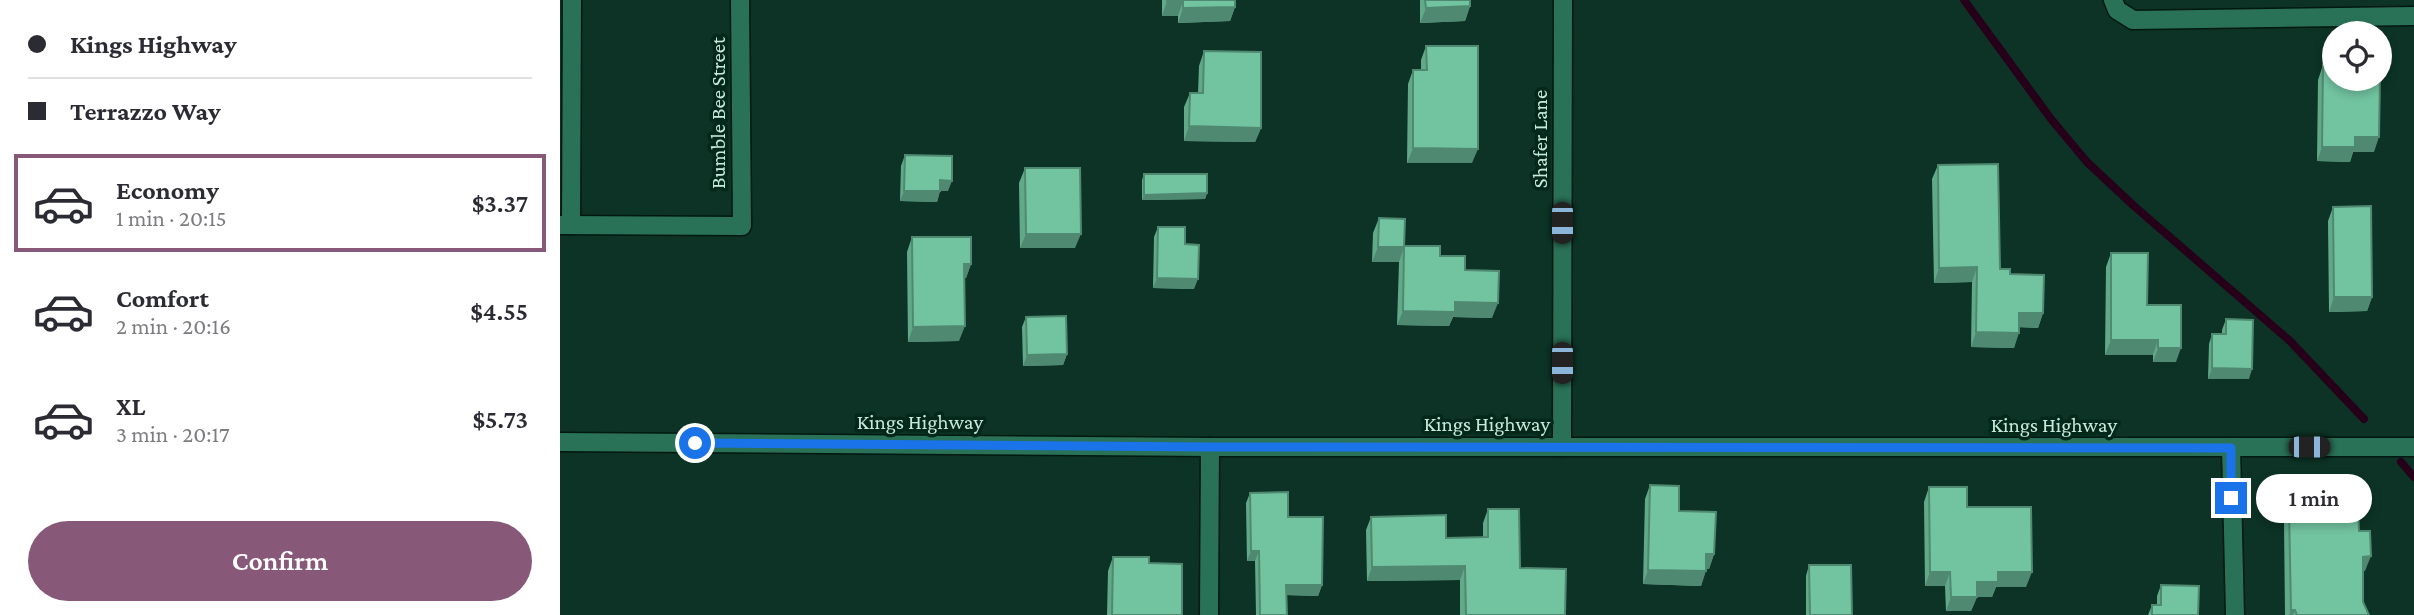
<!DOCTYPE html>
<meta charset="utf-8">
<style>
:root{--surface:#fff;--page:#f7f7f7;--text:#2b2b33;--muted:#7c7c81;--line:#e1e1e2;--accent:#875878}
body{margin:0;font-family:"Crimson Pro",serif;background:var(--page);color:var(--text);height:100vh;display:flex;flex-direction:column;font-size:26px;white-space:nowrap}
*{box-sizing:border-box;margin:0}
p{font-size:23px;color:var(--muted)}
.icon{flex:none;width:38px;height:38px;fill:none;stroke:currentColor;stroke-width:2;stroke-linecap:round;stroke-linejoin:round}
.map{position:relative;flex:1;overflow:hidden}
.sheet{display:flex;flex-direction:column;background:var(--surface);width:560px}
.sheet>*{flex:none}
.banner{display:grid;align-content:center;height:154px;padding:0 28px;background:var(--surface)}
.buttons{position:absolute;left:1762px;top:21px;display:grid;gap:14px}
.buttons a{display:grid;place-items:center;width:70px;height:70px;border-radius:50%;background:var(--surface);box-shadow:0 4px 10px #0003;font-size:35px}
.end{position:absolute;width:32px;height:32px;margin:-16px;border:9px solid #1a73e8;background:#fff;box-shadow:0 0 0 4px #fff}
.from{border-radius:50%}
.bubble{position:absolute;height:49px;border-radius:24px;background:var(--surface);box-shadow:0 4px 10px #0003;font-size:23px;font-weight:600;line-height:49px;text-align:center}
.car{position:absolute;width:21px;height:42px;margin:-21px -10px;border-radius:9px;box-shadow:0 0 5px 2px #0007;background:linear-gradient(#222 24%,#8ab4d8 0 40%,#222 0 76%,#8ab4d8 0 86%,#222 0)}
.banner b{display:flex;align-items:center;gap:24px;height:66px;font-size:26px}
.banner b+b{border-top:2px solid var(--line)}
.banner i{width:18px;height:18px;background:var(--text)}
ul{padding:0;list-style:none}
li{display:flex;align-items:center;gap:21px;height:98px;margin:0 14px 10px;padding:0 14px;border:4px solid transparent;border-radius:0px}
li div{flex:1}
li b{display:block;font-size:26px}
li em{font-style:normal;font-weight:600}
li.selected{border-color:var(--accent)}
li>.icon{width:63px;height:63px;stroke-width:1.5}
.cta{display:flex;gap:14px;margin-top:auto;padding:14px 28px}
.cta a{flex:1;height:80px;border-radius:42px;background:var(--accent);color:#fff;font-size:28px;font-weight:600;line-height:80px;text-align:center}
main{display:flex;flex:1;min-height:0}
.map>svg:first-child{display:block}
.lines{fill:none;stroke-linecap:round;stroke-linejoin:round}
.stream{stroke:#260018;stroke-width:8}
.minor-casing{stroke:#031810;stroke-width:21}
.minor{stroke:#297257;stroke-width:18}
.wall{fill:#62a98a}
.shaded-wall{fill:#508971}
.building{fill:#72c4a1;stroke:#508971;stroke-width:2}
.route{stroke:#1a73e8;stroke-width:9}
.labels{text-anchor:middle;dominant-baseline:central;stroke-width:7;stroke-linejoin:round;paint-order:stroke}
.street-label{font-size:21px;fill:#c8eada;stroke:#01291b}
</style>
<main>
<section class="sheet">
<div class="banner">
<b><i class="from"></i>Kings Highway</b>
<b><i></i>Terrazzo Way</b>
</div>
<ul>
<li class="selected"><svg class="icon" aria-label="car" viewBox="0 0 24 24"><path d="M5 17H2v-5l4-1 3-4h7l3 4 3 1v5h-3M9 17h6M6 11h13"/><circle cx="7" cy="17" r="2"/><circle cx="17" cy="17" r="2"/></svg><div><b>Economy</b><p>1 min · 20:15</p></div><em>$3.37</em></li>
<li><svg class="icon" aria-label="car" viewBox="0 0 24 24"><path d="M5 17H2v-5l4-1 3-4h7l3 4 3 1v5h-3M9 17h6M6 11h13"/><circle cx="7" cy="17" r="2"/><circle cx="17" cy="17" r="2"/></svg><div><b>Comfort</b><p>2 min · 20:16</p></div><em>$4.55</em></li>
<li><svg class="icon" aria-label="car" viewBox="0 0 24 24"><path d="M5 17H2v-5l4-1 3-4h7l3 4 3 1v5h-3M9 17h6M6 11h13"/><circle cx="7" cy="17" r="2"/><circle cx="17" cy="17" r="2"/></svg><div><b>XL</b><p>3 min · 20:17</p></div><em>$5.73</em></li>
</ul>
<div class="cta"><a>Confirm</a></div>
</section>
<div class="map">
<svg width="1854" height="615" viewBox="0 0 1854 615">
<rect width="100%" height="100%" fill="#0c3325"/>
<g class="lines">
<!-- stream -->
<g class="stream">
<polyline points="1404,0 1491,119 1527,162 1574,206 1730,341 1804,419"/>
<polyline points="1841,462 1854,477"/>
</g>
<!-- minor casing -->
<g class="minor-casing">
<g id="minor">
<polyline points="1553,0 1557,10 1573,20 1854,16"/>
<polyline points="0,225 182,226 180,0"/>
<polyline points="11,225 12,0"/>
<polyline points="0,442 650,447 1854,447"/>
<polyline points="1002,447 1003,0"/>
<polyline points="1671,448 1675,615"/>
<polyline points="649,615 650,447"/>
</g>
</g>
<!-- minor -->
<use href="#minor" class="minor"/>
</g>
<!-- wall -->
<g class="wall">
<polygon points="602,0 675,0 675,7 670,21 618,23 618,16 602,16"/>
<polygon points="860,0 910,0 910,6 905,21 860,23"/>
<polygon points="866,46 912,163 847,163 848,84 853,70 861,70 861,60"/>
<polygon points="644,51 701,128 695,142 624,141 624,107 630,93 638,93 639,66"/>
<polygon points="1763,65 1814,152 1793,152 1790,162 1757,161 1758,80"/>
<polygon points="345,155 388,191 380,191 377,202 340,201 341,166"/>
<polygon points="1378,165 1440,269 1450,274 1483,313 1478,328 1459,327 1454,348 1411,347 1412,282 1374,283 1372,179"/>
<polygon points="465,168 515,248 460,248 459,183"/>
<polygon points="584,174 647,193 645,199 582,200 582,180"/>
<polygon points="1773,207 1812,297 1807,311 1769,312 1768,221"/>
<polygon points="819,218 844,246 880,256 905,270 932,318 893,317 889,326 837,325 839,262 812,262 813,233"/>
<polygon points="598,227 625,244 634,289 593,288 594,237"/>
<polygon points="352,237 411,264 406,278 404,278 399,341 348,342 347,252"/>
<polygon points="1551,253 1587,305 1616,362 1593,362 1593,355 1545,355 1546,267"/>
<polygon points="466,317 507,354 503,365 463,366 462,327"/>
<polygon points="1666,319 1689,379 1648,379 1649,344 1652,334 1662,334 1662,330"/>
<polygon points="1090,485 1119,511 1154,554 1149,569 1146,569 1141,586 1083,584 1085,499"/>
<polygon points="1369,487 1407,507 1466,587 1436,587 1432,597 1417,597 1411,611 1386,611 1385,586 1365,586 1364,502"/>
<polygon points="690,493 728,517 762,585 758,596 726,595 727,615 696,615 695,561 687,561 686,503"/>
<polygon points="928,509 960,568 1005,615 900,615 900,580 807,581 806,530 811,517 886,538 923,537 923,523"/>
<polygon points="1729,509 1799,531 1805,571 1803,571 1803,602 1809,615 1725,615 1724,523"/>
<polygon points="553,557 589,563 622,615 547,615 548,571"/>
<polygon points="1249,565 1292,615 1246,615 1246,576"/>
<polygon points="1601,585 1638,615 1588,615 1592,605 1597,605 1597,596"/>
</g>
<!-- shaded-wall -->
<g class="shaded-wall">
<polygon points="607,1 623,1 618,16 602,16"/>
<polygon points="910,6 905,21 860,23 866,8"/>
<polygon points="675,7 670,21 618,23 623,8"/>
<polygon points="629,126 701,128 695,142 624,141"/>
<polygon points="1795,137 1819,137 1814,152 1793,152 1790,162 1757,161 1762,147"/>
<polygon points="853,148 918,149 912,163 847,163"/>
<polygon points="380,180 392,181 388,191 377,191"/>
<polygon points="344,191 380,191 377,202 340,201"/>
<polygon points="647,193 645,199 582,200 584,195"/>
<polygon points="466,234 521,234 515,248 460,248"/>
<polygon points="818,247 844,247 839,262 812,262"/>
<polygon points="404,264 411,264 406,278 399,278"/>
<polygon points="1417,267 1412,282 1374,283 1379,268"/>
<polygon points="597,278 638,279 634,289 593,288"/>
<polygon points="1774,297 1812,297 1807,311 1769,312"/>
<polygon points="895,302 938,303 932,318 893,317 889,326 837,325 843,311"/>
<polygon points="1459,313 1483,313 1478,328 1454,327"/>
<polygon points="405,326 399,341 348,342 353,327"/>
<polygon points="1416,332 1459,333 1454,348 1411,347"/>
<polygon points="1551,340 1598,340 1593,355 1545,355"/>
<polygon points="1598,348 1621,348 1616,362 1593,362"/>
<polygon points="507,354 503,365 463,366 467,355"/>
<polygon points="1652,368 1692,369 1689,379 1648,379"/>
<polygon points="691,551 699,551 695,561 687,561"/>
<polygon points="1146,554 1154,554 1149,569 1141,569"/>
<polygon points="1811,556 1805,571 1797,571 1803,557"/>
<polygon points="905,566 900,580 807,581 812,567"/>
<polygon points="1088,570 1146,571 1141,586 1083,584"/>
<polygon points="1370,572 1390,572 1385,586 1365,586"/>
<polygon points="1438,572 1472,572 1466,587 1436,587 1432,597 1417,597 1411,611 1386,611 1391,597"/>
<polygon points="726,585 762,585 758,596 723,595"/>
<polygon points="1731,610 1735,610 1733,615 1729,615"/>
</g>
<!-- building -->
<g class="building">
<polygon points="607,0 675,0 675,7 623,8 623,1 607,1"/>
<polygon points="865,0 910,0 910,6 866,8"/>
<polygon points="866,46 918,46 918,149 853,148 853,70 867,70"/>
<polygon points="644,51 701,52 701,128 629,126 630,93 643,93"/>
<polygon points="1763,65 1774,65 1774,79 1820,79 1820,74 1819,137 1795,137 1795,147 1762,147"/>
<polygon points="345,155 392,156 392,181 380,180 380,191 344,191"/>
<polygon points="1438,164 1440,269 1450,269 1450,274 1484,275 1483,313 1459,313 1459,333 1416,332 1417,267 1379,268 1378,165"/>
<polygon points="465,168 520,168 521,234 466,234"/>
<polygon points="584,174 647,174 647,193 584,195"/>
<polygon points="1811,206 1812,297 1774,297 1773,207"/>
<polygon points="819,218 845,219 844,247 818,247"/>
<polygon points="598,227 625,227 625,244 639,245 638,279 597,278"/>
<polygon points="352,237 411,237 411,264 404,264 405,326 353,327"/>
<polygon points="844,246 880,246 880,256 905,256 905,270 939,271 938,303 895,302 895,312 843,311"/>
<polygon points="1551,253 1588,253 1587,305 1621,305 1621,348 1598,348 1598,340 1551,340"/>
<polygon points="506,316 507,354 467,355 466,317"/>
<polygon points="1666,319 1693,320 1692,369 1652,368 1652,334 1666,334"/>
<polygon points="1090,485 1119,486 1119,511 1156,512 1154,554 1146,554 1146,571 1088,570"/>
<polygon points="1369,487 1407,487 1407,507 1471,507 1472,572 1438,572 1438,582 1417,582 1417,597 1391,597 1390,572 1370,572"/>
<polygon points="728,492 728,517 763,517 762,585 726,585 727,615 700,615 699,551 691,551 690,493"/>
<polygon points="1798,508 1799,531 1810,531 1811,556 1803,557 1803,602 1809,615 1737,615 1735,610 1731,610 1729,509"/>
<polygon points="928,509 959,509 960,568 1006,569 1005,615 906,615 905,566 812,567 811,517 886,515 886,538 928,537"/>
<polygon points="553,557 589,557 589,563 622,564 622,615 552,615"/>
<polygon points="1249,565 1291,565 1292,615 1250,615"/>
<polygon points="1601,585 1639,586 1638,615 1592,615 1592,605 1601,605"/>
</g>
<g class="lines">
<!-- route -->
<polyline class="route" points="135,443 650,447 1671,448 1671,498"/>
</g>
<g class="labels">
<!-- street labels -->
<g class="street-label">
<text transform="translate(158 113) rotate(-90)">Bumble Bee Street</text>
<text transform="translate(980 139) rotate(-90)">Shafer Lane</text>
<text x="360" y="422">Kings Highway</text>
<text x="927" y="424">Kings Highway</text>
<text x="1494" y="425">Kings Highway</text>
</g>
</g>
</svg>
<div class="buttons">
<a><svg class="icon" aria-label="locate" viewBox="0 0 24 24"><circle cx="12" cy="12" r="6"/><path d="M12 2v4M12 18v4M2 12h4M18 12h4"/></svg></a>
</div>
<i class="end from" style="left:135px;top:443px"></i>
<i class="end" style="left:1671px;top:498px"></i>
<div class="bubble" style="left:1696px;top:474px;width:116px">1 min</div>
<i class="car" style="left:1002px;top:223px;rotate:180deg"></i>
<i class="car" style="left:1002px;top:363px;rotate:180deg"></i>
<i class="car" style="left:1749px;top:447px;rotate:90deg"></i>
</div>
</main>
